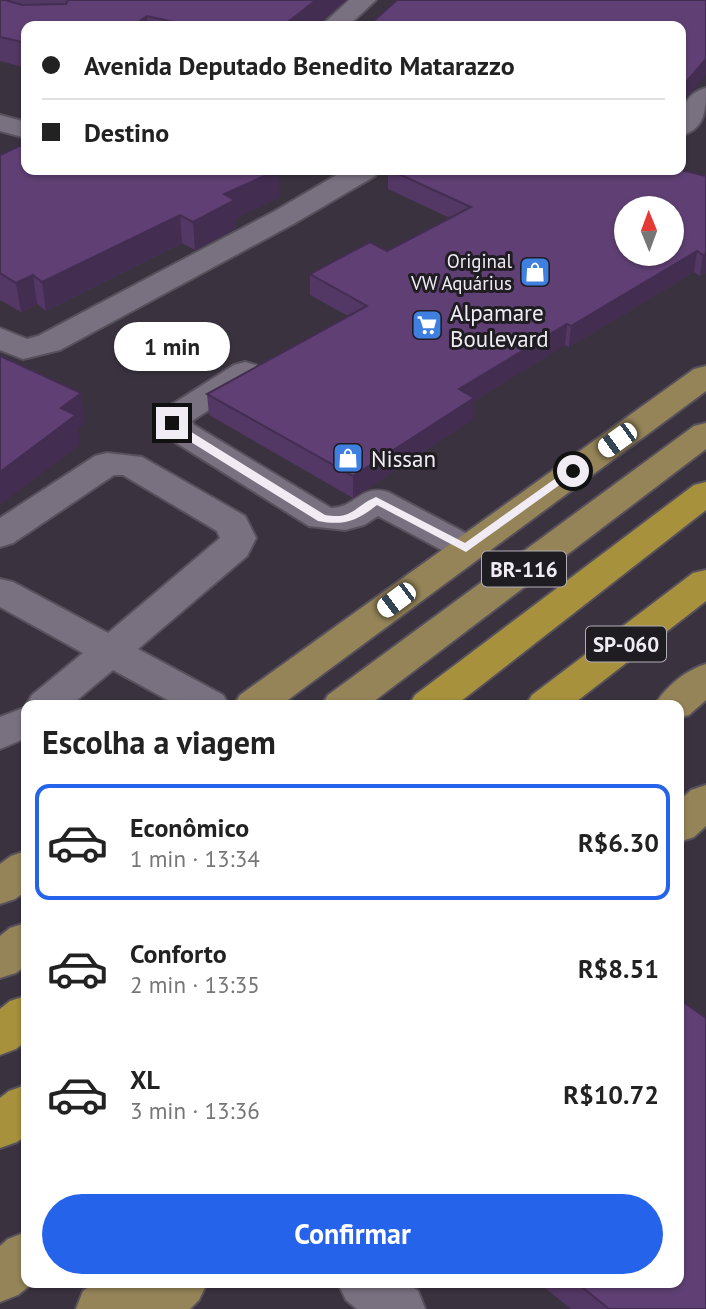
<!DOCTYPE html>
<html lang="pt">
<meta charset="utf-8">
<style>
:root{--surface:#fff;--page:#f2f2f2;--text:#222;--muted:#767676;--line:#e0e0e0;--accent:#2563eb}
body{margin:0;font-family:"PT Sans",sans-serif;background:var(--page);color:var(--text);height:100vh;display:flex;flex-direction:column;font-size:26px;white-space:nowrap}
*{box-sizing:border-box;margin:0}
p{font-size:23px;color:var(--muted)}
.icon{flex:none;width:38px;height:38px;fill:none;stroke:currentColor;stroke-width:2;stroke-linecap:round;stroke-linejoin:round}
.map{position:relative;flex:1;overflow:hidden}
.drawer{position:absolute;left:21px;top:700px;width:663px;height:588px;display:flex;flex-direction:column;background:var(--surface);border-radius:14px;box-shadow:0 2px 5px #0004}
.drawer>*{flex:none}
.banner{position:absolute;left:21px;top:21px;width:665px;height:154px;border-radius:14px;box-shadow:0 2px 5px #0004;display:grid;align-content:center;height:154px;padding:0 21px;background:var(--surface)}
.needle{width:46px;rotate:359deg}
.tools{position:absolute;left:614px;top:196px;display:grid;gap:14px}
.tools a{display:grid;place-items:center;width:70px;height:70px;border-radius:50%;background:var(--surface);box-shadow:0 2px 5px #0004;font-size:35px}
.end{position:absolute;width:32px;height:32px;margin:-16px;border:9px solid #f1ecf4;background:#111;box-shadow:0 0 0 4px #111}
.from{border-radius:50%}
.bubble{position:absolute;height:49px;border-radius:24px;background:var(--surface);box-shadow:0 2px 5px #0004;font-size:23px;font-weight:600;line-height:49px;text-align:center}
.car{position:absolute;width:21px;height:42px;margin:-21px -10px;border-radius:9px;box-shadow:0 0 5px 2px #0007;background:linear-gradient(#fff 24%,#345 0 40%,#fff 0 76%,#345 0 86%,#fff 0)}
.banner b{display:flex;align-items:center;gap:24px;height:66px;font-size:26px}
.banner b+b{border-top:2px solid var(--line)}
.banner i{width:18px;height:18px;background:var(--text)}
ul{padding:0;list-style:none}
li{display:flex;align-items:center;gap:21px;height:116px;margin:0 14px 10px;padding:0 7px;border:4px solid transparent;border-radius:14px}
li div{flex:1}
li b{display:block;font-size:26px}
li em{font-style:normal;font-weight:600}
li.selected{border-color:var(--accent)}
li>.icon{width:63px;height:63px;stroke-width:1.5}
h2{padding:0 21px;font-size:32px;line-height:84px}
.action{display:flex;gap:14px;margin-top:auto;padding:14px 21px}
.action a{flex:1;height:80px;border-radius:42px;background:var(--accent);color:#fff;font-size:28px;font-weight:600;line-height:80px;text-align:center}
.map>svg:first-child{display:block}
.lines{fill:none;stroke-linecap:round;stroke-linejoin:round}
.minor-casing{stroke:#57515c;stroke-width:4}
.major-casing{stroke:#57515c;stroke-width:4}
.highway-casing{stroke:#57515c;stroke-width:4}
.minor{fill:#7a7180;fill-rule:evenodd}
.major{fill:#958458;fill-rule:evenodd}
.highway{fill:#a7913d;fill-rule:evenodd}
.wall{fill:#533764}
.shaded-wall{fill:#432d51}
.building{fill:#604074;stroke:#432d51;stroke-width:2;fill-rule:evenodd}
.route{fill:#f1ecf4}
.labels{text-anchor:middle;dominant-baseline:central;stroke-width:6;stroke-linejoin:round;paint-order:stroke}
.far-poi-label{font-size:19px;fill:#f1ecf4;stroke:#1f1c22;text-anchor:end}
.shield{fill:#1f1c22;stroke:#b2aeb5;stroke-width:2}
.shield-label{font-size:21px;font-weight:bold;fill:#f1ecf4}
.poi-label{font-size:23px;fill:#f1ecf4;stroke:#1f1c22;text-anchor:start}
</style>
<div class="map">
<svg width="706" height="1309" viewBox="0 0 706 1309">
<rect width="100%" height="100%" fill="#3a333f"/>
<g class="lines">
<!-- minor casing -->
<g class="minor-casing">
<g id="minor">
<polygon points="349,0 376,0 348,26 321,26"/>
<path d="M706,88C706,109 705,130 681,135C681,114 682,94 706,88Z"/>
<polygon points="0,115 26,122 26,138 0,131"/>
<polygon points="345,170 379,170 375,176 295,223 60,350 23,359 0,350 0,328 27,339 38,336 275,211"/>
<path d="M245,362L256,365L261,372L256,379L192,421L194,425L331,508C356,508 360,484 388,492L479,540L484,548L479,556L466,560L453,556L378,516L364,525L345,530L309,526L170,439L155,423L168,407L234,365Z"/>
<polygon points="107,453 142,457 245,516 256,538 247,556 138,649 223,695 229,705 177,705 113,670 71,705 26,705 32,695 83,653 0,607 0,579 13,582 108,633 220,538 217,531 123,475 114,475 13,543 0,547 0,518 95,456"/>
<polygon points="26,707 26,738 0,749 0,717"/>
<polygon points="338,1283 406,1283 418,1291 425,1309 357,1309 346,1300"/>
</g>
</g>
<!-- major casing -->
<g class="major-casing">
<g id="major">
<polygon points="706,366 706,391 281,705 234,705 240,695 694,369"/>
<polygon points="706,423 706,449 369,705 322,705 328,695 694,426"/>
<path d="M706,664V700L689,715L679,718V705H655C665,687 686,670 706,664Z"/>
<polygon points="706,785 706,826 694,837 679,842 679,801 691,790"/>
<polygon points="26,851 26,891 15,899 0,904 0,864 11,856"/>
<polygon points="26,923 26,965 16,973 0,978 0,936 10,928"/>
<polygon points="26,1232 26,1283 33,1283 18,1295 0,1302 0,1246 8,1239"/>
<polygon points="94,1283 207,1283 199,1300 190,1309 76,1309 83,1291"/>
</g>
</g>
<!-- highway casing -->
<g class="highway-casing">
<g id="highway">
<polygon points="706,482 706,510 456,705 409,705 415,695 694,485"/>
<polygon points="706,570 706,601 572,705 526,705 532,695 693,573"/>
<polygon points="26,996 26,1041 16,1049 0,1055 0,1009 10,1001"/>
<polygon points="26,1085 26,1135 17,1142 0,1148 0,1098 9,1091"/>
</g>
</g>
<!-- minor -->
<use href="#minor" class="minor"/>
<!-- major -->
<use href="#major" class="major"/>
<!-- highway -->
<use href="#highway" class="highway"/>
</g>
<!-- wall -->
<g class="wall">
<polygon points="0,0 10,2 10,0 347,0 315,26 26,26 26,68 0,61"/>
<polygon points="0,155 280,197 236,218 236,228 195,250 182,243 46,311 37,304 21,312 0,300"/>
<polygon points="388,170 681,170 706,176 706,272 700,276 694,272 569,347 565,345 474,401 473,419 353,498 209,415 207,394 348,316 310,295 310,274 387,251 450,218 388,189"/>
<polygon points="539,1283 679,1283 706,1309 571,1309"/>
</g>
<!-- shaded-wall -->
<g class="shaded-wall">
<polygon points="316,0 347,0 315,26 283,26"/>
<polygon points="147,16 148,26 133,26"/>
<polygon points="706,59 706,75 681,105 681,88"/>
<polygon points="278,170 279,170 280,197 236,218 236,228 195,250 193,222 224,194"/>
<polygon points="180,215 182,243 46,311 42,282"/>
<polygon points="697,251 694,272 569,347 571,326"/>
<polygon points="706,253 706,272 700,276 703,255"/>
<polygon points="33,275 37,304 21,312 16,283"/>
<polygon points="567,324 565,345 474,401 473,419 353,498 353,476 459,389"/>
<polygon points="81,393 85,423 78,428 80,445 0,505 0,472 61,408"/>
</g>
<!-- building -->
<g class="building">
<polygon points="0,0 5,0 22,5 66,4 68,0 316,0 283,26 192,26 147,16 133,26 26,26 26,43 0,37"/>
<polygon points="397,0 706,0 706,59 681,88 681,26 368,26"/>
<polygon points="26,143 26,170 278,170 224,194 235,200 193,222 180,215 42,282 33,275 16,283 0,273 0,155"/>
<path d="M390,170H681L706,176V253L703,255L697,251L571,326L567,324L459,389L474,398L353,476L207,394L367,306L310,274L370,242L387,251L471,207ZM626,208H672V254H626Z"/>
<polygon points="0,356 81,393 61,408 76,415 0,472"/>
<polygon points="679,999 706,1018 706,1309 609,1309 577,1283 679,1283"/>
</g>
<!-- route -->
<path class="route" d="M172,420L325,515C353,520 353,507 376,497L465,543L570,468L579,471L466,552L377,505C357,521 344,526 318,521L178,434L167,423Z"/>
<!-- icons -->
<defs>
<g id="shop-square" transform="scale(1.575)"><rect x="-9" y="-9" width="18" height="18" rx="4" fill="#3f7fe0" stroke="#1f1c22"/><path d="M-5-2.5h2.3a2.7 3.5 0 0 1 5.4 0H5L5.5 6h-11ZM-1.5-2.5h3a1.5 2.3 0 0 0-3 0Z" fill="#fff"/></g>
<g id="supermarket-square" transform="scale(1.575)"><rect x="-9" y="-9" width="18" height="18" rx="4" fill="#3f7fe0" stroke="#1f1c22"/><path d="M-6-5.5h2.5l.6 2H6L4.5 2H-2.5L-4.4-4H-6ZM-1.5 3.2a1.3 1.3 0 1 0 .1 0ZM3 3.2a1.3 1.3 0 1 0 .1 0Z" fill="#fff"/></g>
</defs>
<g fill-rule="evenodd">
<use href="#shop-square" x="535" y="272"/>
<use href="#supermarket-square" x="427" y="325"/>
<use href="#shop-square" x="348" y="458"/>
</g>
<g class="labels">
<!-- far-poi labels -->
<g class="far-poi-label">
<text x="512" y="261">Original<tspan x="512" dy="22">VW Aquárius</tspan></text>
</g>
<!-- shield labels -->
<g class="shield">
<rect x="482" y="551.5" width="84" height="35" rx="5"/>
<rect x="586" y="626.5" width="80" height="35" rx="5"/>
</g>
<g class="shield-label">
<text x="524" y="569">BR-116</text>
<text x="626" y="644">SP-060</text>
</g>
<!-- poi labels -->
<g class="poi-label">
<text x="450" y="312">Alpamare<tspan x="450" dy="26">Boulevard</tspan></text>
<text x="371" y="458">Nissan</text>
</g>
</g>
</svg>
<div class="tools">
<a><svg class="needle" viewBox="-14 -14 28 28"><path d="M0-13l5 13h-10z" fill="#e53935"/><path d="M0 13l5-13h-10z" fill="#767676"/></svg></a>
</div>
<i class="end from" style="left:573px;top:471px"></i>
<i class="end" style="left:172px;top:423px"></i>
<div class="bubble" style="left:114px;top:322px;width:116px">1 min</div>
<i class="car" style="left:617px;top:440px;rotate:234deg"></i>
<i class="car" style="left:396px;top:600px;rotate:233deg"></i>
<div class="banner">
<b><i class="from"></i>Avenida Deputado Benedito Matarazzo</b>
<b><i></i>Destino</b>
</div>
<section class="drawer">
<h2>Escolha a viagem</h2>
<ul>
<li class="selected"><svg class="icon" aria-label="car" viewBox="0 0 24 24"><path d="M5 17H2v-5l4-1 3-4h7l3 4 3 1v5h-3M9 17h6M6 11h13"/><circle cx="7" cy="17" r="2"/><circle cx="17" cy="17" r="2"/></svg><div><b>Econômico</b><p>1 min · 13:34</p></div><em>R$6.30</em></li>
<li><svg class="icon" aria-label="car" viewBox="0 0 24 24"><path d="M5 17H2v-5l4-1 3-4h7l3 4 3 1v5h-3M9 17h6M6 11h13"/><circle cx="7" cy="17" r="2"/><circle cx="17" cy="17" r="2"/></svg><div><b>Conforto</b><p>2 min · 13:35</p></div><em>R$8.51</em></li>
<li><svg class="icon" aria-label="car" viewBox="0 0 24 24"><path d="M5 17H2v-5l4-1 3-4h7l3 4 3 1v5h-3M9 17h6M6 11h13"/><circle cx="7" cy="17" r="2"/><circle cx="17" cy="17" r="2"/></svg><div><b>XL</b><p>3 min · 13:36</p></div><em>R$10.72</em></li>
</ul>
<div class="action"><a>Confirmar</a></div>
</section>
</div>
